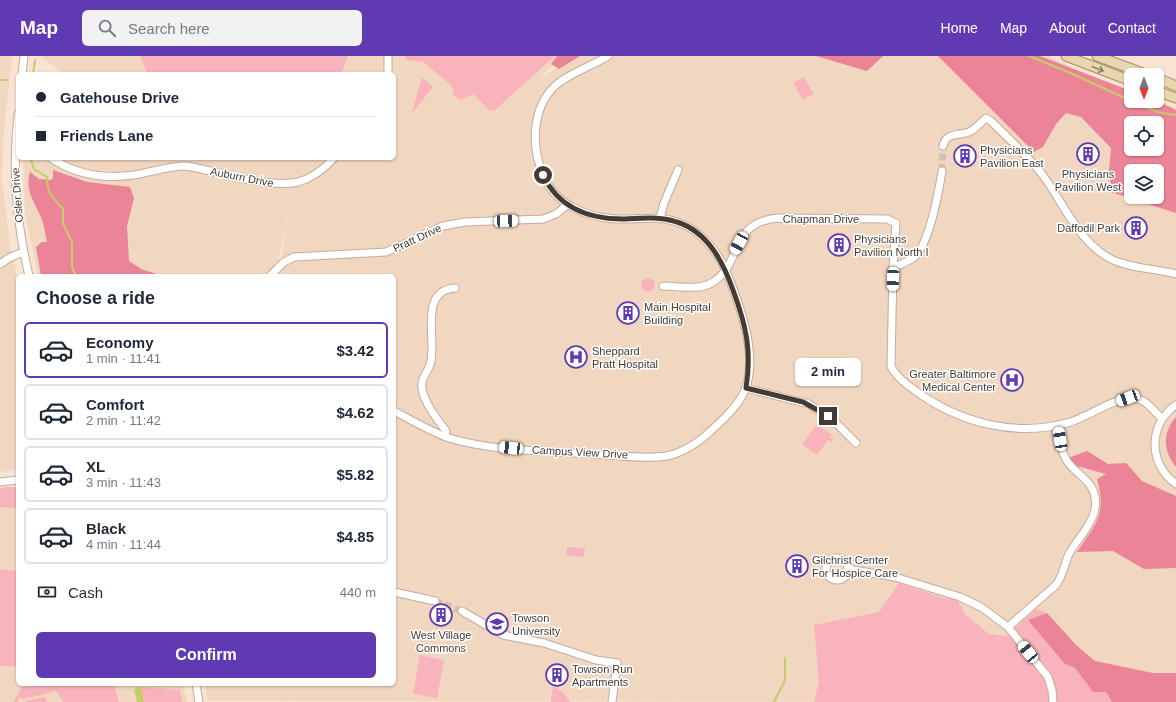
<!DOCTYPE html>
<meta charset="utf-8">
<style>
:root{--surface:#fff;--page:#f2f2f3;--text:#1f2937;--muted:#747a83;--line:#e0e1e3;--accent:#603ab2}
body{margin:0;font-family:Helvetica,sans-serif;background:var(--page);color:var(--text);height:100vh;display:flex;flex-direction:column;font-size:15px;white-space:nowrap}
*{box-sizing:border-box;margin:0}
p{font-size:13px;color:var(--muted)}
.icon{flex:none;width:22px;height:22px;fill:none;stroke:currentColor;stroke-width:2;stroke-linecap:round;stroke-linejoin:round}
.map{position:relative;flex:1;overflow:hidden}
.details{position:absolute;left:16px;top:218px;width:380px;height:412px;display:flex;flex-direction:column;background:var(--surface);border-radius:6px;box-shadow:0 1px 3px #0004}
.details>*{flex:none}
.guide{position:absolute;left:16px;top:16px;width:380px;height:88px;border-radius:6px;box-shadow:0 1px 3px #0004;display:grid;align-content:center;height:88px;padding:0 20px;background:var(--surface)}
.needle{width:26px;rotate:180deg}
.buttons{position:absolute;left:1124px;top:12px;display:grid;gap:8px}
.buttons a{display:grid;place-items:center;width:40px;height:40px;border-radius:6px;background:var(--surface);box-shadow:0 1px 3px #0004;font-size:20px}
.end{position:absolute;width:18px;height:18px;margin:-9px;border:5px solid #433b34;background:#fff;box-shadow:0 0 0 2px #fff}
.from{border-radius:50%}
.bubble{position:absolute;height:28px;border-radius:6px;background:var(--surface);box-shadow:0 1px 3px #0004;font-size:13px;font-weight:700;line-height:28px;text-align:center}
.car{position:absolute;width:12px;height:24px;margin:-12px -6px;border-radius:5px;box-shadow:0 0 3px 1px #0007;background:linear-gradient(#fff 24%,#345 0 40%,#fff 0 76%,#345 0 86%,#fff 0)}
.guide b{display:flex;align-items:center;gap:14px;height:38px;font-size:15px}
.guide b+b{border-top:1px solid var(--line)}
.guide i{width:10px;height:10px;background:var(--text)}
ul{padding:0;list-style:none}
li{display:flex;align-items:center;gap:12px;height:56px;margin:0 8px 6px;padding:0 12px;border:2px solid var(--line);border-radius:6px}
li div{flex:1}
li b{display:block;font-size:15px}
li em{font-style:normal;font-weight:700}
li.active{border-color:var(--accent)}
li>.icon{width:36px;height:36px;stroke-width:1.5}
h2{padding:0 20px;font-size:18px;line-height:48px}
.pay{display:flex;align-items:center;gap:10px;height:44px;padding:0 20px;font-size:15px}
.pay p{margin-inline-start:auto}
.primary-button{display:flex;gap:8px;margin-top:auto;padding:8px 20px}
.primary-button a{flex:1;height:46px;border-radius:6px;background:var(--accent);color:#fff;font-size:16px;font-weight:700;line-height:46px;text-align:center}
header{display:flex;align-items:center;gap:24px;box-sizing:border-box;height:56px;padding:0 20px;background:var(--accent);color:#fff}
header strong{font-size:19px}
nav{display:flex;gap:22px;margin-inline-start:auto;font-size:14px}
.search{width:280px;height:36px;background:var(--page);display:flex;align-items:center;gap:10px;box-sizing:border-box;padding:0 14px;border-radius:6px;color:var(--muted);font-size:15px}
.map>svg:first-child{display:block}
.built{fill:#f1d6c0;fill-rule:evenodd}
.green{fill:#f9b3bd}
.forest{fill:#ea8496;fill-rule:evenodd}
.water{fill:#c6cd68}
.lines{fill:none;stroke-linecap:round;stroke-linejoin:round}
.stream{stroke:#c6cd68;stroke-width:2}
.minor-tunnel{stroke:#d5c1b2;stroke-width:7;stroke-dasharray:7 3.5;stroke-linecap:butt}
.minor-casing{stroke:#c2ad9d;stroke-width:9}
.major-casing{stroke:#a48e5e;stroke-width:11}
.minor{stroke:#fff;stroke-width:7}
.major{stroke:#e8d6ac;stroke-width:9}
.oneway{stroke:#8d816a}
.route{stroke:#433b34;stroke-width:5}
.labels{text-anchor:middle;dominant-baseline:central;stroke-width:3;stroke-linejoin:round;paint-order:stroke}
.poi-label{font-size:11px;fill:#433b34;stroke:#fff;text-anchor:start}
.street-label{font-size:11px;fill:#433b34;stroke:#fff}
</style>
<header>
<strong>Map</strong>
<div class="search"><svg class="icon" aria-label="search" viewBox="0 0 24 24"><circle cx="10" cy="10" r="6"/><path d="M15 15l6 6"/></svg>Search here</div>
<nav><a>Home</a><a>Map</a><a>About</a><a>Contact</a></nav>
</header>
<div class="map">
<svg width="1176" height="646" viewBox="0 0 1176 646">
<rect width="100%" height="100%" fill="#f9e3d2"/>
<!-- built -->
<g class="built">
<polygon points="0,0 12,0 3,82 2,123 9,184 18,225 18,413 0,416"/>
<path d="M41,0H570L550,12L536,26L573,0H1049L1089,20L1131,35V45H1157L1176,52V646L208,645L205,628H394V220H266L273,211L265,220H38L25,155L23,102H394V18H59L61,16ZM1131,67H1157V93H1131ZM1131,115H1157V141H1131ZM288,159L281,202L278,205Z"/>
<polygon points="18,435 18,628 183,628 187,646 0,646 0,437"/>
</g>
<!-- green -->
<g class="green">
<polygon points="140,0 348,0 341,18 145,18 147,16"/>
<polygon points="405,0 555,0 496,53 490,55 473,38 461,44 454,40 452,30 423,6 406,4"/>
<polygon points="422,21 433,31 412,57"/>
<polygon points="804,21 814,38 803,44 793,27"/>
<circle cx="648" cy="229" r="7"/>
<polygon points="817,368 832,379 830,382 833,384 831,386 828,384 817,399 802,388"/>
<polygon points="5,431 18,431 18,452 0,451 0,432"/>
<polygon points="567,491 585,492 584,501 566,499"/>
<polygon points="0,513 18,515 18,611 0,610"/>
<polygon points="899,527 943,542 957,544 966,559 989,578 1006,580 1036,553 1047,557 1029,564 1065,608 1075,612 1093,636 1106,636 1112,646 814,646 819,625 814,569 879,556"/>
<polygon points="420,599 444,604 437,642 413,638"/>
<polygon points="44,628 114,628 119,646 64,646 56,635 24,643 19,641 17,646 13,646 22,631"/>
<polygon points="141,631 180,634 182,646 144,646"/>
<polygon points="554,631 563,636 570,646 551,646 552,634"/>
<polygon points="44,641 48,646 26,646 26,645"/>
</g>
<!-- forest -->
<g class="forest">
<polygon points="557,0 580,0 559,13 551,8"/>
<polygon points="816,0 883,0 867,15"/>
<path d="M938,0H1040L1131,35V45H1157L1176,54V157L1111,136L1109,115L1111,92L1081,61L1066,57L1056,68L1043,91L1034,96ZM1131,67H1157V93H1131ZM1131,115H1157V141H1131Z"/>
<path d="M53,114L87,126L130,131L134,142L127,170L129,205L141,213L163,220H41L36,191L42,186H47C45,179 45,171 42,164C36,148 24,135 30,116L39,123L51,124L53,122Z"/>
<path d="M1176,361V411C1163,395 1162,377 1176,361Z"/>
<path d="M1087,395L1108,408L1126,407L1142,425L1176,440V512L1144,513L1113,495L1077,496C1096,468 1107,458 1097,423L1106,418L1073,409L1068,402Z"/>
<polygon points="1047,557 1076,589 1095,605 1153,617 1176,617 1176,646 1112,646 1106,636 1093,636 1075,612 1065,608 1028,564"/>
</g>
<!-- water -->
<polygon class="water" points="141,631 144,646 137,646 134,633"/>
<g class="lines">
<!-- stream -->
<g class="stream">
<polyline points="1029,0 1075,19 1131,45"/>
<polyline points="33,18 35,4"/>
<polyline points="0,24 6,24"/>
<polyline points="1132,45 1158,56 1176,59"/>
<path d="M31,104L34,113L47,121C47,137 52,141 63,153V168L72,186V211L76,220"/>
<polyline points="774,646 785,624 785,602"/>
</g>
<!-- minor-tunnel -->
<g class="minor-tunnel">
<polyline points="942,115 943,90"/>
<polyline points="435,545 462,555"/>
</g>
<!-- minor casing -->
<g class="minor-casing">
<g id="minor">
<polyline points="22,18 24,0"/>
<polyline points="388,18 388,0"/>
<path d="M18,58C12,115 16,164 29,220"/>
<path d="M943,90C946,76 958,80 969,76C975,74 981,66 986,62L991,65C1008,82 1027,99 1042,118C1063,146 1078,186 1111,203C1131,213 1155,212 1176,218"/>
<path d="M51,102C76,119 105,123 134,119C152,116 169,110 186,110C218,115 267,133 298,126C313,122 324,113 334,102"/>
<polyline points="660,162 664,147 678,114"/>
<polyline points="0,208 9,202 23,196"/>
<path d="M893,212C899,209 907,206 913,202C929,191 939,134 942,115"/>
<polyline points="270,220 284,206 294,201 386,196 443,170 465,166 543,163 556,158 567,149"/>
<path d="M663,230C678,230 700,235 713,226C743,207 729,166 778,162L887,163L896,167L893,212L891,311C898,323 909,330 920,338C962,367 1016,381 1067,367C1087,362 1113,342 1132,342C1145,342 1153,354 1161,362"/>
<polyline points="746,332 809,348 836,367 856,387"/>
<path d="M1176,349C1148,368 1148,408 1176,428"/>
<path d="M394,355C411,364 428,374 446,381C485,394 537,395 578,397C603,398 644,404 667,400C686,396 703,383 716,370C727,360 742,345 746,331C758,297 739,246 726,215C717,194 699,173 677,166C657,159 635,164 615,163C585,161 555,148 543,119C530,87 532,46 561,25C576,15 593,9 608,0"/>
<path d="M445,380L446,375C437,363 425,348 422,333C420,321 429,316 431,305C436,283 419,234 455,232"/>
<polyline points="0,426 18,424"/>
<circle cx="837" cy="513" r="11"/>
<polyline points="848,513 895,521 960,541 981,551 1008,571 1048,621 1052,634 1053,646"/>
<polyline points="394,536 435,545"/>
<polyline points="462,555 503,579 544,587 596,604 617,607 612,646"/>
<path d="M1008,571L1056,529C1063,520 1064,509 1069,498C1080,478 1105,458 1092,432C1087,423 1078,418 1071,410C1061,400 1060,383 1058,369"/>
<polyline points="196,628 199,646"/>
</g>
</g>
<!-- major casing -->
<g class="major-casing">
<g id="major">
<polyline points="1066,0 1131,25"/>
<polyline points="1097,0 1148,19"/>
<polyline points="1157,22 1176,30"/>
<polyline points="1157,35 1176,42"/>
</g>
</g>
<!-- minor -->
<use href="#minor" class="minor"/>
<!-- major -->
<use href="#major" class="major"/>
</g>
<!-- one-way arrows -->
<defs><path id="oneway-shaft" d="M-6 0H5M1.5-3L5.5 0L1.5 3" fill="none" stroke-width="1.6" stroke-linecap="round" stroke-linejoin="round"/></defs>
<use class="oneway" href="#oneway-shaft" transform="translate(1098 13) rotate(21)"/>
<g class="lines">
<!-- route -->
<path class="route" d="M543,119C558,151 588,163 623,163C641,162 660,160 677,166C708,176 723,206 733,234C746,269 752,295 746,332L803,346L828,360"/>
</g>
<!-- icons -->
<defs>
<g id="building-ring" transform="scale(1.15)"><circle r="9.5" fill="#fff" stroke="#603ab2" stroke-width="1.5"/><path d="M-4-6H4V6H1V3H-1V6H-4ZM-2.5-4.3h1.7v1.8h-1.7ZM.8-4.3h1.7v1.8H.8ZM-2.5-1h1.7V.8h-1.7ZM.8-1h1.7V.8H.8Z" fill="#603ab2"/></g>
<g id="hospital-ring" transform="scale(1.15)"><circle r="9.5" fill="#fff" stroke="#603ab2" stroke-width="1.5"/><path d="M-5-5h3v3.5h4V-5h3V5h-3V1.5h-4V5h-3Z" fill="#603ab2"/></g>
<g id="university-ring" transform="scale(1.15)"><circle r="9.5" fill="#fff" stroke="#603ab2" stroke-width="1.5"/><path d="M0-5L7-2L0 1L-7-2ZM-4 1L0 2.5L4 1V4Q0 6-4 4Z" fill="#603ab2"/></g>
</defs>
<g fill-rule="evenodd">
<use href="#building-ring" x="1088" y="98"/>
<use href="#building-ring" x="965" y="100"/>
<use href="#building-ring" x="1136" y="172"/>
<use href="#building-ring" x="839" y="189"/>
<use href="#building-ring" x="628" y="257"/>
<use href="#hospital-ring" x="576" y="301"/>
<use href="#hospital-ring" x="1012" y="324"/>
<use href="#building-ring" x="797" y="510"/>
<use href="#building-ring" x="441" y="559"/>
<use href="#university-ring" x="497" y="568"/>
<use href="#building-ring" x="557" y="619"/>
</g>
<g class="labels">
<!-- poi labels -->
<g class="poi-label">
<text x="980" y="94">Physicians<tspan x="980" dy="13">Pavilion East</tspan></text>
<text x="1088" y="118" text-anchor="middle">Physicians<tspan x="1088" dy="13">Pavilion West</tspan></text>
<text x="1120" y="172" text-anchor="end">Daffodil Park</text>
<text x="854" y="183">Physicians<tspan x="854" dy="13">Pavilion North I</tspan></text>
<text x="644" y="251">Main Hospital<tspan x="644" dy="13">Building</tspan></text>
<text x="592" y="295">Sheppard<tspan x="592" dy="13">Pratt Hospital</tspan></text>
<text x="996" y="318" text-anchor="end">Greater Baltimore<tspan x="996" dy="13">Medical Center</tspan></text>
<text x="812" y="504">Gilchrist Center<tspan x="812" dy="13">For Hospice Care</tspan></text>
<text x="512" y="562">Towson<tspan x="512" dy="13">University</tspan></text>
<text x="441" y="579" text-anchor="middle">West Village<tspan x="441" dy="13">Commons</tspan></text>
<text x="572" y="613">Towson Run<tspan x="572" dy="13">Apartments</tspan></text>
</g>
<!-- street labels -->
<g class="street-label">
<text transform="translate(242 121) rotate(11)">Auburn Drive</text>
<text transform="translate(17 139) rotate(-94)">Osler Drive</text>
<text x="821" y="163">Chapman Drive</text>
<text transform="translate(417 182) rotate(-25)">Pratt Drive</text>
<text transform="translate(580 396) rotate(3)">Campus View Drive</text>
</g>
</g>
</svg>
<div class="buttons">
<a><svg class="needle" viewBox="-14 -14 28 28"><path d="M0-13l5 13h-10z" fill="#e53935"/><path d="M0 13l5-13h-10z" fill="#747a83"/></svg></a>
<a><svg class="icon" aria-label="locate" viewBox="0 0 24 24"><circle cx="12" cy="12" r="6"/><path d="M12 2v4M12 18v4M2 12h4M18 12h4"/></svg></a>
<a><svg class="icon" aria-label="layers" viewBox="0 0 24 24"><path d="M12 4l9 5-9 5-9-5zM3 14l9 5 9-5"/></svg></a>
</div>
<i class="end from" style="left:543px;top:119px"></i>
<i class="end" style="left:828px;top:360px"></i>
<div class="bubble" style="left:795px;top:302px;width:66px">2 min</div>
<i class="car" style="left:506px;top:165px;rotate:88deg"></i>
<i class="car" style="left:739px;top:187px;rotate:209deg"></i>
<i class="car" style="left:893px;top:223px;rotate:182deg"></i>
<i class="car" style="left:1128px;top:342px;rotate:250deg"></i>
<i class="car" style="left:1060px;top:383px;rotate:351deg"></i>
<i class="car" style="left:511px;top:392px;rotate:276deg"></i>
<i class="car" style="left:1028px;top:596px;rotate:321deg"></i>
<div class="guide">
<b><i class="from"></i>Gatehouse Drive</b>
<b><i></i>Friends Lane</b>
</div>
<section class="details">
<h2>Choose a ride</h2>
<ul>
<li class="active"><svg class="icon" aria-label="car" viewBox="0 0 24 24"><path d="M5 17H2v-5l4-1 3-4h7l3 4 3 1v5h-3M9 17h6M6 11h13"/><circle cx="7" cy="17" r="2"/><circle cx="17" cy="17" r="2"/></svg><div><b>Economy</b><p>1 min · 11:41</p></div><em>$3.42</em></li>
<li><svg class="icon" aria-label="car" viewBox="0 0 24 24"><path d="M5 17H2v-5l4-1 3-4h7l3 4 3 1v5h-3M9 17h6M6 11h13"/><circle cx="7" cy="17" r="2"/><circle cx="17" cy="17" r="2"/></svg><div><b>Comfort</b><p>2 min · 11:42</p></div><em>$4.62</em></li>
<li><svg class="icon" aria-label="car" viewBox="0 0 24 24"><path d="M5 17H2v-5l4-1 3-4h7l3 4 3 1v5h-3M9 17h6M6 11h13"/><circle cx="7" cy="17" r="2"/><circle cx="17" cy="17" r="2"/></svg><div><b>XL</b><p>3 min · 11:43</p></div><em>$5.82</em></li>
<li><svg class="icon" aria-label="car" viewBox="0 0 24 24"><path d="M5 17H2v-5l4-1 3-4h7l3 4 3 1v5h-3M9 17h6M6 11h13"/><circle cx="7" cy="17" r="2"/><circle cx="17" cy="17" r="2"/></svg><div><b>Black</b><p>4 min · 11:44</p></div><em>$4.85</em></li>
</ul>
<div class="pay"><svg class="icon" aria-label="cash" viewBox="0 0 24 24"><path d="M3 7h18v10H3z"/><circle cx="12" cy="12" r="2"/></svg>Cash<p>440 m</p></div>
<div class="primary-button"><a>Confirm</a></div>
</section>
</div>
